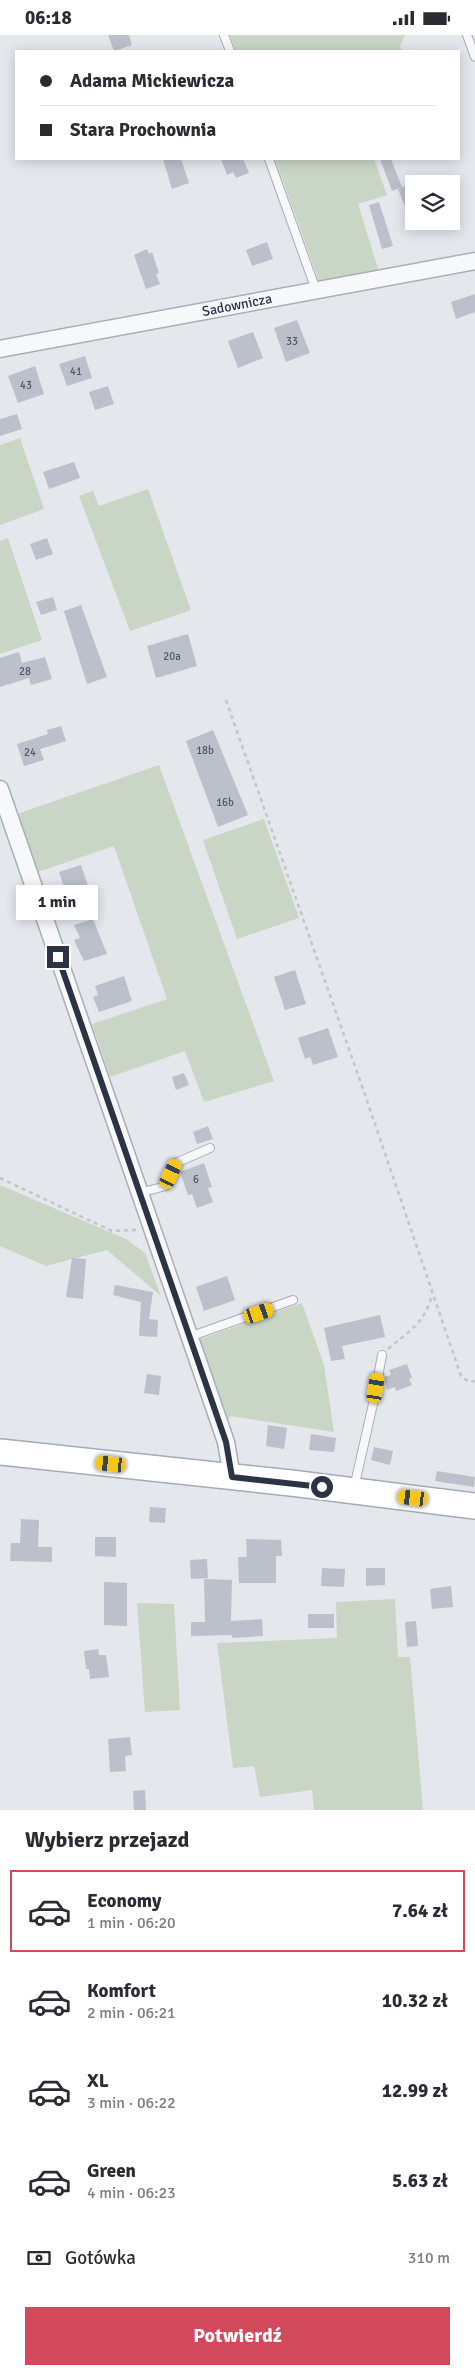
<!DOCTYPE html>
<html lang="pl">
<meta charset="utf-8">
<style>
:root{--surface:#fff;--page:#f2f2f3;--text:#2b2b33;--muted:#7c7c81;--line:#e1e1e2;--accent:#d1495b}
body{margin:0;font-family:Signika,sans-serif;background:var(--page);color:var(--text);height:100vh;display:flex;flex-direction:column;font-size:19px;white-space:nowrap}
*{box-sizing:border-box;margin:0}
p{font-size:16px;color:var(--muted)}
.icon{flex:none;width:28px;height:28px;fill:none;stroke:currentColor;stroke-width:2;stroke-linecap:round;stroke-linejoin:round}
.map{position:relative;height:1775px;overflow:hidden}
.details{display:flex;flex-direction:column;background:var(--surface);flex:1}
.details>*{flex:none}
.banner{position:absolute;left:15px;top:15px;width:445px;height:110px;border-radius:0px;box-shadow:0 2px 12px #0003;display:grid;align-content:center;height:110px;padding:0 25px;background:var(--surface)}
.fabs{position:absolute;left:405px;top:140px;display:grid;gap:10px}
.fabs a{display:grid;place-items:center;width:55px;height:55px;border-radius:0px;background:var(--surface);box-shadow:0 2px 12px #0003;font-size:25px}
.end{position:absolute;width:22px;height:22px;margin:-11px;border:6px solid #2b3445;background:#fff;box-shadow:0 0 0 2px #fff}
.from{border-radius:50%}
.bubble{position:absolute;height:35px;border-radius:0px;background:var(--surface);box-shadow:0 2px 12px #0003;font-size:16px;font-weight:800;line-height:35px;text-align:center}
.car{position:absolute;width:15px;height:30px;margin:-15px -8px;border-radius:6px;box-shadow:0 0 4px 1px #0007;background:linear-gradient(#f5c518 24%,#345 0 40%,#f5c518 0 76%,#345 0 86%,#f5c518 0)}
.banner b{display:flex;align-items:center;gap:18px;height:48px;font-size:19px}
.banner b+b{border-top:1px solid var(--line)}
.banner i{width:12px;height:12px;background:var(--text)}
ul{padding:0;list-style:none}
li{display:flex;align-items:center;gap:15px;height:82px;margin:0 10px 8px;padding:0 15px;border:2px solid transparent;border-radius:0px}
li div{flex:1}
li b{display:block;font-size:19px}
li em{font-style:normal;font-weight:800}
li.selected{border-color:var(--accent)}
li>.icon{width:45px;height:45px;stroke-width:1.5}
h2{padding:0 25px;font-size:22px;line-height:60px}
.pay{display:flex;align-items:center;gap:12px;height:55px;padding:0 25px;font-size:19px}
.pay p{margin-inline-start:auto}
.button{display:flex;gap:10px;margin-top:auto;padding:10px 25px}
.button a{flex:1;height:58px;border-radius:0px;background:var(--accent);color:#fff;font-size:20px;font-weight:800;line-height:58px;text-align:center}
.status{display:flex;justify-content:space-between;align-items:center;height:35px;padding:0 25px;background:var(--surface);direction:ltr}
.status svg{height:14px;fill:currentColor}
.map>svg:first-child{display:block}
.green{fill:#c9d6c5}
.building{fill:#bbc0ca}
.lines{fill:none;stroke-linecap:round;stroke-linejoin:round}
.service-casing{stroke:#a9aeb7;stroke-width:10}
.minor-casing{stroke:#a9aeb7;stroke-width:19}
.primary-casing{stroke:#a3abb8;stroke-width:28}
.path{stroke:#c2c5cb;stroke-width:2.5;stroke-dasharray:4 4;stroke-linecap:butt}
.service{stroke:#f7f8fa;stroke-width:8}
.minor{stroke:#f7f8fa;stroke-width:16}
.primary{stroke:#fff;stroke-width:25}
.route{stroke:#2b3445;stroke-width:6}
.labels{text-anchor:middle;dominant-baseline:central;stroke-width:5;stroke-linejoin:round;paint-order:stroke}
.number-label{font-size:11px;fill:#4f5766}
.street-label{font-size:14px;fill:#2b3445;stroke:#f4f6f9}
</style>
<div class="status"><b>06:18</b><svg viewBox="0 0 49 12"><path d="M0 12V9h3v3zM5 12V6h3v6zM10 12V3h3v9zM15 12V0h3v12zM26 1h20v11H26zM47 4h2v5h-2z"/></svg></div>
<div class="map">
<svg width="475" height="1775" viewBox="0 0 475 1775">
<rect width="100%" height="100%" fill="#e4e7ec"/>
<!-- green -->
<g class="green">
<polygon points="230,0 405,0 400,11 402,16 235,16"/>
<polygon points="275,124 374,124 387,160 358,169 379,237 319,246"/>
<polygon points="20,403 44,474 0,490 0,410"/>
<polygon points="148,454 191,575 130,596 79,461 93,456 99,471"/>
<polygon points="8,503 42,605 0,619 0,506"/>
<polygon points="159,730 274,1046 204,1067 185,1016 110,1042 92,989 167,964 114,811 38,837 17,779"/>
<polygon points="264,784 299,883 237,904 203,805"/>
<polygon points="0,1150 126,1204 145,1218 161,1261 107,1215 46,1231 0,1211"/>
<polygon points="302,1268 324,1330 334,1397 230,1381 228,1385 198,1305"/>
<polygon points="395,1564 398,1622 410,1622 423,1775 314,1775 312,1755 260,1762 254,1731 233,1733 217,1608 337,1603 336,1567"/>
<polygon points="137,1568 174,1569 180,1675 145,1677"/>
</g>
<!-- building -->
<g class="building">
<polygon points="108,0 129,0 132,10 114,16"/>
<polygon points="163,124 181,124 189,148 172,154"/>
<polygon points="221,124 243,124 249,138 236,143 233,137 227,140"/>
<polygon points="380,124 391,124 402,152 392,156"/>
<polygon points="414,147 414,192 413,192 398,154"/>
<polygon points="379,167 393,211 382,214 369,170"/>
<polygon points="267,207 273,224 252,231 246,215"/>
<polygon points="147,214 149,219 152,217 159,238 156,239 160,249 146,254 134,220"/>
<polygon points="475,259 475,277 456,284 451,267"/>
<polygon points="297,285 310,318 286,327 274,293"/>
<polygon points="253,297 263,323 238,333 228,306"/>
<polygon points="85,321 92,343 67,351 59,329"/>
<polygon points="35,331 44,359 18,368 8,341"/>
<polygon points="108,351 114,369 95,375 89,357"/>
<polygon points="17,379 22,394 0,401 0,384"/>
<polygon points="74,427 80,443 49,454 43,437"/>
<polygon points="47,503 53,519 36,525 30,509"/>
<polygon points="53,562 57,575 41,580 36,567"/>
<polygon points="81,570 107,642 87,649 64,576"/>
<polygon points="188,599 197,631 156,643 147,611"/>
<polygon points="19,617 22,628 45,622 52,644 31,650 29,643 0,652 0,623"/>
<polygon points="61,691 66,706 40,714 44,725 24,731 17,709 48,699 47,695"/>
<polygon points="213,695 248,780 218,792 186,706"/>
<polygon points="81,830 89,854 67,861 59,837"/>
<polygon points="93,884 107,919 84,926 74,905 80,903 74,890"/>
<polygon points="295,935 306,969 285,975 274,942"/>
<polygon points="124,941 132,966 99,977 93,962 98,960 95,951"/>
<polygon points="328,993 338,1022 313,1030 310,1022 305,1024 298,1003"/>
<polygon points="184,1038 189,1050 176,1055 172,1042"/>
<polygon points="208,1091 213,1104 197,1109 193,1097"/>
<polygon points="204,1128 212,1152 208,1153 213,1167 197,1173 192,1159 188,1160 180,1137"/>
<polygon points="72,1223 86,1224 83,1264 66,1262"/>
<polygon points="227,1241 235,1265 204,1276 196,1252"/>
<polygon points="115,1250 153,1257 149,1284 158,1285 157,1302 139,1301 141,1267 113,1260"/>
<polygon points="380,1280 385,1302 342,1311 345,1324 331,1326 324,1293"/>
<polygon points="407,1329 412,1343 409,1344 412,1350 396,1356 395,1352 387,1355 384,1342 391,1340 389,1335"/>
<polygon points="147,1339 161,1341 159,1360 144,1358"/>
<polygon points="268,1390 287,1393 284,1414 266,1411"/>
<polygon points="311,1399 336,1403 334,1417 309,1415"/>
<polygon points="374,1412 393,1416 390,1430 371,1425"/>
<polygon points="437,1436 475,1442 474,1452 435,1446"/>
<polygon points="150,1472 166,1473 165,1488 149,1487"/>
<polygon points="21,1484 39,1485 38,1512 52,1512 52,1527 10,1526 11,1508 20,1508"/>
<polygon points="95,1502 116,1502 116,1522 95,1521"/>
<polygon points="246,1504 281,1505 282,1521 276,1521 276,1548 239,1548 238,1522 247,1522"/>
<polygon points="207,1524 208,1543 191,1544 190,1525"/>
<polygon points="322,1533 345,1534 344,1552 321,1551"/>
<polygon points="366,1533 385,1533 385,1550 366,1551"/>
<polygon points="204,1544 232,1545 231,1586 262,1584 263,1601 232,1603 232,1600 191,1601 191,1587 205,1587"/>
<polygon points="104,1547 127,1548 127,1591 104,1590"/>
<polygon points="451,1551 453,1572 432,1574 430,1554"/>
<rect x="308" y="1579" width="26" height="14"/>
<polygon points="416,1586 418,1611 407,1612 405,1587"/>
<polygon points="98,1614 99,1620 106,1620 109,1642 90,1644 89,1634 86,1634 84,1616"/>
<polygon points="130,1702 132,1720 125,1721 126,1736 110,1737 108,1704"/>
<polygon points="145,1755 146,1775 134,1775 133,1756"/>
</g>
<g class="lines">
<!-- service casing -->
<g class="service-casing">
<g id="service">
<polyline points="224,0 230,16"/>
<polyline points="467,0 475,22"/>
<polyline points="269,124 316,255"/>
<polyline points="139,1158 166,1151 176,1128 210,1113"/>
<polyline points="189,1302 293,1265"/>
<polyline points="354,1453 373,1369 382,1320"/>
</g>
</g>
<!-- minor casing -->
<g class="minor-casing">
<g id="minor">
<polyline points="0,314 475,226"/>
<polyline points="0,754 226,1407 232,1442"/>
</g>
</g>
<!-- primary casing -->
<g class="primary-casing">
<polyline id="primary" points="0,1417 291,1448 475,1471"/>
</g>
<!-- path -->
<g class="path">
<polyline points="226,665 362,1051 461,1341 469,1347 475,1346"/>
<polyline points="0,1143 112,1196 137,1195"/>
<path d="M388,1314C409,1296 425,1288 432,1260"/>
</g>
<!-- service -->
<use href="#service" class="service"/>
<!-- minor -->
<use href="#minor" class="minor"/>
<!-- primary -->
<use href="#primary" class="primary"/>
</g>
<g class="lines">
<!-- route -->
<polyline class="route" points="58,922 226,1407 232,1442 322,1452"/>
</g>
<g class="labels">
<!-- number labels -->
<g class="number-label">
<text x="292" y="306">33</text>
<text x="76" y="336">41</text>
<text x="26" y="350">43</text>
<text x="172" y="621">20a</text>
<text x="25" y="636">28</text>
<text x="205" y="715">18b</text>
<text x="30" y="717">24</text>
<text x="225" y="767">16b</text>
<text x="196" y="1144">6</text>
</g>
<!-- street labels -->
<g class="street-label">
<text transform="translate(237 270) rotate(-11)">Sadownicza</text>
</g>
</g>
</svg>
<div class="fabs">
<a><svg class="icon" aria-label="layers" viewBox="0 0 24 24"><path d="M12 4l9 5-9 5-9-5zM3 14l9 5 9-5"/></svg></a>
</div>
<i class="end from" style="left:322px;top:1452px"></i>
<i class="end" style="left:58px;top:922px"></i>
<div class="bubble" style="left:16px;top:850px;width:82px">1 min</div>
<i class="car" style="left:171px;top:1139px;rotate:25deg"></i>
<i class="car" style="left:259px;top:1278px;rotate:71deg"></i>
<i class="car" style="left:376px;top:1353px;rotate:9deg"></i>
<i class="car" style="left:111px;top:1429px;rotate:276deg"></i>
<i class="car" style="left:413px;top:1463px;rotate:277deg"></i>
<div class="banner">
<b><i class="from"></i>Adama Mickiewicza</b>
<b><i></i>Stara Prochownia</b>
</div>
</div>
<section class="details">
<h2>Wybierz przejazd</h2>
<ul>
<li class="selected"><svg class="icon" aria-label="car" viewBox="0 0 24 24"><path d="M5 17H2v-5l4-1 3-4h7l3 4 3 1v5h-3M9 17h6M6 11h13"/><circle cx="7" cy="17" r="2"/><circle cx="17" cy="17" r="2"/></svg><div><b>Economy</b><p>1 min · 06:20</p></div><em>7.64 zł</em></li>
<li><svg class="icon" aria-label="car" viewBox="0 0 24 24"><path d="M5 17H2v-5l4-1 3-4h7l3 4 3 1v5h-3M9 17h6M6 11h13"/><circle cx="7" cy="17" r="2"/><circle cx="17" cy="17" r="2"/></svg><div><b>Komfort</b><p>2 min · 06:21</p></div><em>10.32 zł</em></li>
<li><svg class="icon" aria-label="car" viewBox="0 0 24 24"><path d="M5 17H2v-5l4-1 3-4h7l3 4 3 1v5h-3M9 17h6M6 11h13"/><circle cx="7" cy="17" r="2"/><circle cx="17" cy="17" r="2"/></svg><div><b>XL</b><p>3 min · 06:22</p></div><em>12.99 zł</em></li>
<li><svg class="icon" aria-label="car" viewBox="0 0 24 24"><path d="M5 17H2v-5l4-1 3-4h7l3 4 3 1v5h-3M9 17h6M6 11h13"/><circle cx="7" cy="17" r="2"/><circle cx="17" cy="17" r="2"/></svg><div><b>Green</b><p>4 min · 06:23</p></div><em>5.63 zł</em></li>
</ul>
<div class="pay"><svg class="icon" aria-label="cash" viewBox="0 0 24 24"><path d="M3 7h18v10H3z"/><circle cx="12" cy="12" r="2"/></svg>Gotówka<p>310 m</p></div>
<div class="button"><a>Potwierdź</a></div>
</section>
